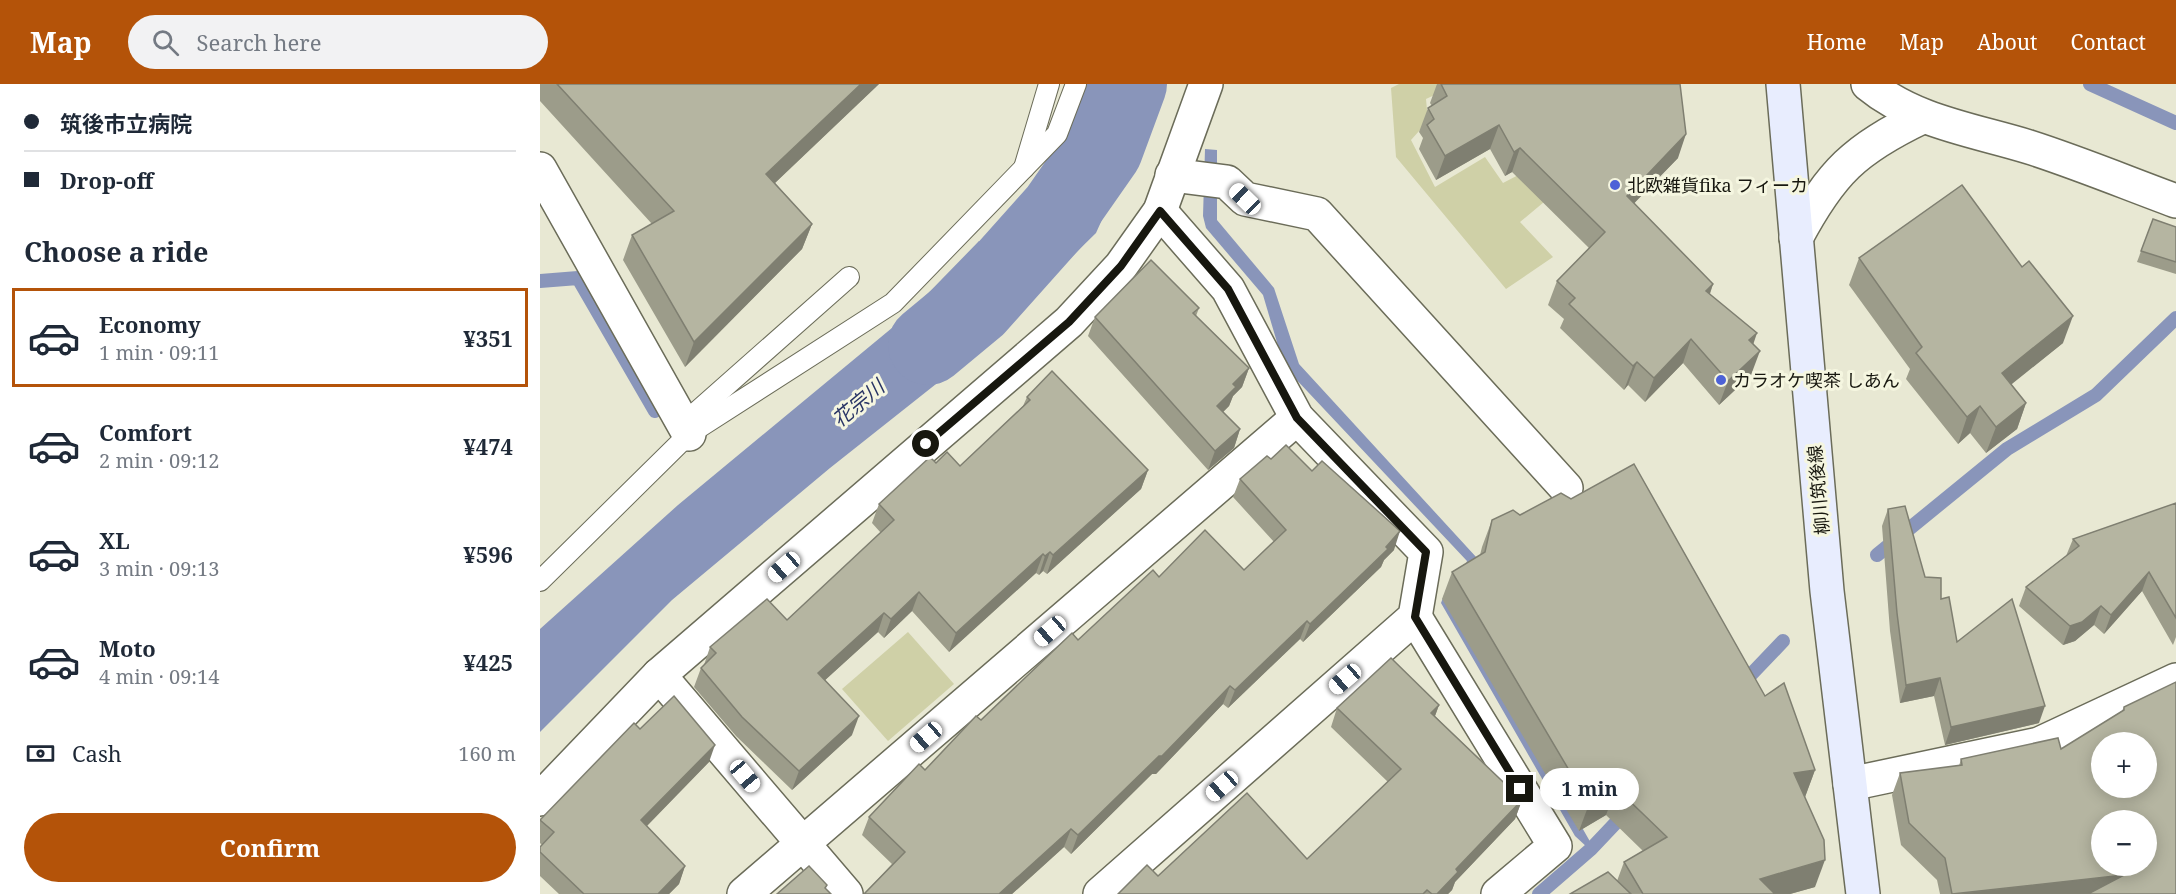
<!DOCTYPE html>
<meta charset="utf-8">
<style>
:root{--surface:#fff;--page:#f2f2f3;--text:#1f2937;--muted:#747a83;--line:#e0e1e3;--accent:#b45309}
body{margin:0;font-family:"Noto Serif","Noto Sans JP",serif;background:var(--page);color:var(--text);height:100vh;display:flex;flex-direction:column;font-size:22px;white-space:nowrap}
*{box-sizing:border-box;margin:0}
p{font-size:20px;color:var(--muted)}
.icon{flex:none;width:33px;height:33px;fill:none;stroke:currentColor;stroke-width:2;stroke-linecap:round;stroke-linejoin:round}
.map{position:relative;flex:1;overflow:hidden}
.side{display:flex;flex-direction:column;background:var(--surface);width:540px}
.side>*{flex:none}
.banner{display:grid;align-content:center;height:132px;padding:0 24px;background:var(--surface)}
.fabs{position:absolute;left:1551px;top:648px;display:grid;gap:12px}
.fabs a{display:grid;place-items:center;width:66px;height:66px;border-radius:50%;background:var(--surface);box-shadow:0 3px 15px #0003;font-size:30px}
.end{position:absolute;width:27px;height:27px;margin:-14px;border:8px solid #17170f;background:#fff;box-shadow:0 0 0 3px #fff}
.from{border-radius:50%}
.bubble{position:absolute;height:42px;border-radius:21px;background:var(--surface);box-shadow:0 3px 15px #0003;font-size:20px;font-weight:700;line-height:42px;text-align:center}
.car{position:absolute;width:18px;height:36px;margin:-18px -9px;border-radius:8px;box-shadow:0 0 4px 2px #0007;background:linear-gradient(#fff 24%,#345 0 40%,#fff 0 76%,#345 0 86%,#fff 0)}
.banner b{display:flex;align-items:center;gap:21px;height:57px;font-size:22px}
.banner b+b{border-top:2px solid var(--line)}
.banner i{width:15px;height:15px;background:var(--text)}
ul{padding:0;list-style:none}
li{display:flex;align-items:center;gap:18px;height:99px;margin:0 12px 9px;padding:0 12px;border:3px solid transparent;border-radius:0px}
li div{flex:1}
li b{display:block;font-size:22px}
li em{font-style:normal;font-weight:700}
li.on{border-color:var(--accent)}
li>.icon{width:54px;height:54px;stroke-width:1.5}
h2{padding:0 24px;font-size:27px;line-height:72px}
.pay{display:flex;align-items:center;gap:15px;height:66px;padding:0 24px;font-size:22px}
.pay p{margin-inline-start:auto}
.action{display:flex;gap:12px;margin-top:auto;padding:12px 24px}
.action a{flex:1;height:69px;border-radius:36px;background:var(--accent);color:#fff;font-size:24px;font-weight:700;line-height:69px;text-align:center}
header{display:flex;align-items:center;gap:36px;box-sizing:border-box;height:84px;padding:0 30px;background:var(--accent);color:#fff}
header strong{font-size:28px}
nav{display:flex;gap:33px;margin-inline-start:auto;font-size:21px}
.search{width:420px;height:54px;background:var(--page);display:flex;align-items:center;gap:15px;box-sizing:border-box;padding:0 21px;border-radius:33px;color:var(--muted);font-size:22px}
main{display:flex;flex:1;min-height:0}
.map>svg:first-child{display:block}
.green{fill:#cfd0a7}
.water{fill:#8995ba}
.lines{fill:none;stroke-linecap:round;stroke-linejoin:round}
.stream{stroke:#8995ba;stroke-width:14}
.river{stroke:#8995ba;stroke-width:80}
.service-casing{stroke:#6b6c59;stroke-width:22}
.minor-casing{stroke:#6b6c59;stroke-width:36}
.tertiary-casing{stroke:#6b6c59;stroke-width:36}
.secondary-casing{stroke:#6b6c59;stroke-width:36}
.service{stroke:#fff;stroke-width:20}
.minor{stroke:#fff;stroke-width:33}
.tertiary{stroke:#fff;stroke-width:33}
.secondary{stroke:#e8edfe;stroke-width:33}
.wall{fill:#9c9c8a}
.shaded-wall{fill:#7f7f71}
.building{fill:#b5b5a1;stroke:#7f7f71;stroke-width:1.5;fill-rule:evenodd}
.route{stroke:#17170f;stroke-width:8}
.poi-dot{fill:#4d62d7;stroke:#f5f6e0;stroke-width:2}
.labels{text-anchor:middle;dominant-baseline:central;stroke-width:6;stroke-linejoin:round;paint-order:stroke}
.poi-label{font-size:18px;fill:#17170f;stroke:#f5f6e0;text-anchor:start}
.street-label{font-size:18px;fill:#17170f;stroke:#f5f6e0}
.water-label{font-size:20px;font-style:italic;fill:#283465;stroke:#f5f6e0}
</style>
<header>
<strong>Map</strong>
<div class="search"><svg class="icon" aria-label="search" viewBox="0 0 24 24"><circle cx="10" cy="10" r="6"/><path d="M15 15l6 6"/></svg>Search here</div>
<nav><a>Home</a><a>Map</a><a>About</a><a>Contact</a></nav>
</header>
<main>
<section class="side">
<div class="banner">
<b><i class="from"></i>筑後市立病院</b>
<b><i></i>Drop-off</b>
</div>
<h2>Choose a ride</h2>
<ul>
<li class="on"><svg class="icon" aria-label="car" viewBox="0 0 24 24"><path d="M5 17H2v-5l4-1 3-4h7l3 4 3 1v5h-3M9 17h6M6 11h13"/><circle cx="7" cy="17" r="2"/><circle cx="17" cy="17" r="2"/></svg><div><b>Economy</b><p>1 min · 09:11</p></div><em>¥351</em></li>
<li><svg class="icon" aria-label="car" viewBox="0 0 24 24"><path d="M5 17H2v-5l4-1 3-4h7l3 4 3 1v5h-3M9 17h6M6 11h13"/><circle cx="7" cy="17" r="2"/><circle cx="17" cy="17" r="2"/></svg><div><b>Comfort</b><p>2 min · 09:12</p></div><em>¥474</em></li>
<li><svg class="icon" aria-label="car" viewBox="0 0 24 24"><path d="M5 17H2v-5l4-1 3-4h7l3 4 3 1v5h-3M9 17h6M6 11h13"/><circle cx="7" cy="17" r="2"/><circle cx="17" cy="17" r="2"/></svg><div><b>XL</b><p>3 min · 09:13</p></div><em>¥596</em></li>
<li><svg class="icon" aria-label="car" viewBox="0 0 24 24"><path d="M5 17H2v-5l4-1 3-4h7l3 4 3 1v5h-3M9 17h6M6 11h13"/><circle cx="7" cy="17" r="2"/><circle cx="17" cy="17" r="2"/></svg><div><b>Moto</b><p>4 min · 09:14</p></div><em>¥425</em></li>
</ul>
<div class="pay"><svg class="icon" aria-label="cash" viewBox="0 0 24 24"><path d="M3 7h18v10H3z"/><circle cx="12" cy="12" r="2"/></svg>Cash<p>160 m</p></div>
<div class="action"><a>Confirm</a></div>
</section>
<div class="map">
<svg width="1636" height="810" viewBox="0 0 1636 810">
<rect width="100%" height="100%" fill="#e8e8d3"/>
<!-- green -->
<g class="green">
<polygon points="859,0 918,0 886,15 888,37 871,56 895,103 945,73 963,99 986,87 1004,118 980,138 1013,173 966,205 856,73 851,4"/>
<polygon points="368,548 414,600 348,657 302,605"/>
</g>
<!-- water -->
<g class="water">
<polygon points="555,0 623,0 556,149 502,202 447,151 513,81 543,31"/>
<polygon points="665,65 677,66 677,136 734,204 759,280 937,474 912,516 1052,761 1048,764 1035,752 901,519 904,511 918,502 927,477 752,291 739,265 723,211 666,144 663,132"/>
<polygon points="439,157 495,210 444,262 290,384 132,516 0,648 0,545 138,421 364,234"/>
</g>
<g class="lines">
<!-- stream -->
<g class="stream">
<polyline points="1550,0 1636,39"/>
<polyline points="0,197 38,194 115,327"/>
<polyline points="1337,471 1467,365 1556,311 1636,234"/>
<polyline points="1201,601 1243,557"/>
<polyline points="999,810 1051,765 1086,728"/>
</g>
<!-- river -->
<polyline class="river" points="388,261 435,222 519,128 563,65 587,0"/>
<!-- service casing -->
<g class="service-casing">
<g id="service">
<polyline points="484,84 509,0"/>
<polyline points="144,339 309,193"/>
<polyline points="0,497 149,350 353,219 517,50 536,0"/>
</g>
</g>
<!-- minor casing -->
<g class="minor-casing">
<g id="minor">
<polyline points="0,85 149,350"/>
<polyline points="632,91 687,98 705,115 777,130 1026,404"/>
<path d="M1256,154C1291,88 1315,65 1382,33"/>
<polyline points="875,533 1015,762 958,810"/>
<polyline points="119,591 306,810"/>
<polyline points="1310,700 1499,660 1636,596"/>
<polyline points="0,715 119,591 529,238 581,182 620,127 666,0"/>
<polyline points="204,810 757,334"/>
<polyline points="560,810 875,533 886,468 757,334 688,205 620,127"/>
</g>
</g>
<!-- tertiary casing -->
<g class="tertiary-casing">
<path id="tertiary" d="M1328,0C1374,38 1434,46 1489,63C1539,79 1587,99 1636,117"/>
</g>
<!-- secondary casing -->
<g class="secondary-casing">
<polyline id="secondary" points="1243,0 1287,507 1323,810"/>
</g>
<!-- service -->
<use href="#service" class="service"/>
<!-- minor -->
<use href="#minor" class="minor"/>
<!-- tertiary -->
<use href="#tertiary" class="tertiary"/>
<!-- secondary -->
<use href="#secondary" class="secondary"/>
</g>
<!-- wall -->
<g class="wall">
<polygon points="0,0 339,0 235,99 272,140 262,165 145,283 83,176 92,151 112,140 0,17"/>
<polygon points="897,0 1140,0 1138,74 1094,119 1173,200 1170,210 1213,260 1211,291 1179,321 1143,279 1105,318 1088,301 1084,306 1020,244 1024,235 1008,221 1017,197 1049,164 972,88 965,92 950,65 896,96 879,65 883,54 879,48 888,24 892,22 890,19"/>
<polygon points="1613,135 1636,143 1636,190 1597,178"/>
<polygon points="1319,174 1523,259 1471,300 1486,319 1477,345 1446,369 1430,349 1418,360 1366,295 1370,285 1309,201"/>
<polygon points="659,224 656,232 709,284 702,303 693,312 689,322 683,328 700,345 694,364 668,386 548,252 555,233"/>
<polygon points="487,313 608,386 601,405 507,490 503,487 499,491 496,489 409,568 372,527 344,554 338,548 285,596 312,651 252,706 196,652 154,603 161,584 164,581 170,563 247,536 341,449 332,439 339,420 396,379 420,382 483,322"/>
<polygon points="731,375 772,387 854,466 844,476 841,483 763,558 760,555 688,624 683,620 616,690 612,690 531,770 524,763 472,810 324,810 352,780 322,751 329,733 385,686 441,636 538,556 619,493 704,486 734,458 693,413 700,395"/>
<polygon points="1636,419 1636,553 1633,561 1602,507 1564,550 1554,541 1535,557 1523,561 1479,522 1486,503 1526,472 1533,455"/>
<polygon points="1348,425 1385,493 1417,558 1499,639 1405,661 1394,612 1360,619 1350,547 1342,442"/>
<polygon points="952,436 1225,612 1275,686 1265,713 1275,803 1250,810 1030,810 1077,797 1084,778 1103,767 1066,731 1039,747 902,515 912,488 940,471 942,463"/>
<polygon points="899,621 895,632 982,716 975,735 915,798 912,806 908,810 578,810 618,792 767,775 848,698 791,643 797,624"/>
<polygon points="1584,623 1636,810 1400,810 1397,796 1361,761 1352,711 1360,689 1419,682 1421,675 1521,665 1582,627"/>
<polygon points="100,645 169,678 107,742 145,782 139,800 129,810 19,810 0,792 0,763 2,761 0,759 0,736"/>
</g>
<!-- shaded-wall -->
<g class="shaded-wall">
<polygon points="321,0 339,0 217,116 226,90"/>
<polygon points="959,41 950,65 896,96 905,72"/>
<polygon points="1146,50 1138,74 1078,136 1087,112"/>
<polygon points="980,64 972,88 965,92 974,68"/>
<polygon points="272,140 262,165 145,283 154,258"/>
<polygon points="1173,200 1165,223 1166,207"/>
<polygon points="1533,232 1523,259 1452,316 1462,289"/>
<polygon points="1217,249 1209,273 1209,256"/>
<polygon points="1151,255 1143,279 1105,318 1114,294"/>
<polygon points="1220,267 1211,291 1179,321 1188,297"/>
<polygon points="1097,278 1088,301 1084,306 1093,282"/>
<polygon points="709,284 702,303 693,312 689,322 670,341 677,322 693,300"/>
<polygon points="1486,319 1477,345 1446,369 1456,343"/>
<polygon points="1440,322 1430,349 1418,360 1427,333"/>
<polygon points="700,345 694,364 668,386 675,367"/>
<polygon points="608,386 601,405 507,490 513,471"/>
<polygon points="860,447 854,466 844,476 841,483 763,558 770,540"/>
<polygon points="510,468 503,487 499,491 505,472"/>
<polygon points="503,470 496,489 409,568 416,549"/>
<polygon points="1609,488 1602,507 1564,550 1571,531"/>
<polygon points="379,508 372,527 344,554 351,535"/>
<polygon points="1561,522 1554,541 1535,557 1523,561 1530,542"/>
<polygon points="344,529 338,548 272,608 278,589"/>
<polygon points="767,537 760,555 688,624 695,606"/>
<polygon points="1400,594 1394,612 1360,619 1366,601"/>
<polygon points="690,602 683,620 616,690 612,690 531,770 538,751"/>
<polygon points="899,621 892,640 891,629"/>
<polygon points="1505,622 1499,639 1405,661 1411,643"/>
<polygon points="319,632 312,651 252,706 259,687"/>
<polygon points="175,661 169,678 95,754 101,736"/>
<polygon points="1275,686 1265,713 1254,689"/>
<polygon points="1076,704 1066,731 1039,747 1049,720"/>
<polygon points="982,716 975,735 915,798 912,806 908,810 897,810 916,785"/>
<polygon points="531,745 524,763 472,810 459,810"/>
<polygon points="1285,776 1275,803 1250,810 1214,810 1220,795"/>
<polygon points="145,782 139,800 129,810 118,810"/>
<polygon points="1584,791 1577,810 1416,810"/>
</g>
<!-- building -->
<g class="building">
<polygon points="17,0 321,0 226,90 272,140 154,258 92,151 134,127"/>
<polygon points="901,0 1140,0 1146,50 1087,112 1173,200 1166,207 1217,249 1209,256 1220,267 1188,297 1151,255 1114,294 1097,278 1093,282 1029,220 1035,214 1017,197 1065,148 980,64 974,68 959,41 905,72 887,41 894,35 888,24 907,12"/>
<polygon points="1422,101 1482,183 1489,177 1533,232 1462,289 1486,319 1456,343 1440,322 1427,333 1376,269 1382,263 1319,174"/>
<polygon points="1613,135 1636,143 1636,178 1601,167"/>
<polygon points="611,176 659,224 653,229 709,284 693,300 696,303 677,322 700,345 675,367 555,233"/>
<polygon points="512,287 608,386 513,471 510,468 505,472 503,470 416,549 379,508 351,535 344,529 278,589 319,632 259,687 202,633 161,584 176,569 170,563 227,515 247,536 354,436 339,420 390,373 396,379 407,368 420,382 490,316 487,313"/>
<polygon points="746,361 772,387 782,377 860,447 846,463 848,465 770,540 767,537 695,606 690,602 622,672 619,672 538,751 531,745 459,810 324,810 365,768 329,733 379,680 385,686 436,632 441,636 532,549 538,556 613,486 619,493 665,446 704,486 746,446 700,395 727,372 731,375"/>
<polygon points="1094,380 1225,612 1244,599 1275,686 1254,689 1284,756 1285,776 1220,795 1235,810 1103,810 1084,778 1127,753 1076,704 1049,720 912,488 945,468 952,436 973,426 980,431 1021,409 1031,415"/>
<polygon points="1636,419 1636,534 1609,488 1571,531 1561,522 1542,538 1530,542 1486,503 1539,462 1533,455"/>
<polygon points="1365,422 1385,493 1401,494 1401,515 1409,513 1417,558 1472,515 1505,622 1411,643 1400,594 1366,601 1357,529 1348,425"/>
<polygon points="851,574 899,621 891,629 982,716 916,785 918,788 897,810 892,810 887,806 883,810 578,810 607,781 618,792 707,709 767,775 861,685 797,624"/>
<path d="M1636,598V810H1548L1584,791L1412,810L1405,774L1369,739L1360,689L1422,681L1421,675L1518,654L1521,665L1584,626V623ZM1562,658H1606V704H1562ZM1562,736H1606V782H1562Z"/>
<polygon points="134,612 175,661 101,736 145,782 118,810 44,810 0,768 0,763 14,748 0,736 94,639 100,645"/>
<polygon points="269,782 287,801 285,804 291,810 237,810"/>
<polygon points="1068,788 1091,810 1030,810"/>
</g>
<g class="lines">
<!-- route -->
<polyline class="route" points="386,360 529,238 581,182 620,127 688,205 757,334 886,468 875,533 980,705"/>
</g>
<!-- markers -->
<g class="poi-dot">
<circle cx="1075" cy="101" r="6"/>
<circle cx="1181" cy="296" r="6"/>
</g>
<g class="labels">
<!-- poi labels -->
<g class="poi-label">
<text x="1087" y="101">北欧雑貨fika フィーカ</text>
<text x="1193" y="296">カラオケ喫茶 しあん</text>
</g>
<!-- street labels -->
<g class="street-label">
<text transform="translate(1278 406) rotate(-95)">柳川筑後線</text>
</g>
<!-- water labels -->
<g class="water-label">
<text transform="translate(318 319) rotate(-40)">花宗川</text>
</g>
</g>
</svg>
<div class="fabs">
<a>+</a>
<a>−</a>
</div>
<i class="end from" style="left:386px;top:360px"></i>
<i class="end" style="left:980px;top:705px"></i>
<div class="bubble" style="left:1000px;top:684px;width:99px">1 min</div>
<i class="car" style="left:705px;top:115px;rotate:314deg"></i>
<i class="car" style="left:244px;top:483px;rotate:229deg"></i>
<i class="car" style="left:510px;top:547px;rotate:229deg"></i>
<i class="car" style="left:805px;top:595px;rotate:229deg"></i>
<i class="car" style="left:386px;top:653px;rotate:229deg"></i>
<i class="car" style="left:205px;top:692px;rotate:140deg"></i>
<i class="car" style="left:682px;top:702px;rotate:229deg"></i>
</div>
</main>
